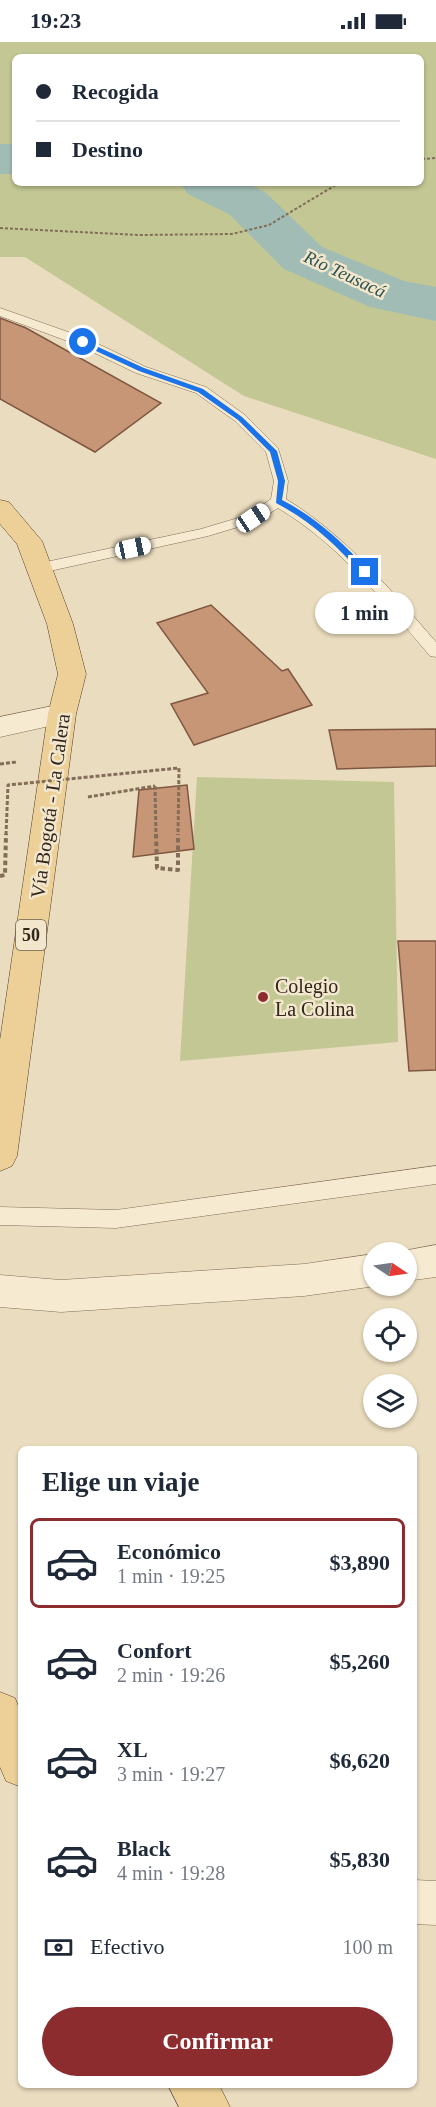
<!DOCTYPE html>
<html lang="es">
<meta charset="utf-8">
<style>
:root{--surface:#fff;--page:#f2f2f3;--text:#1f2937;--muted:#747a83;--line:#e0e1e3;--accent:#8d2c2f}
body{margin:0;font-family:Georgia,serif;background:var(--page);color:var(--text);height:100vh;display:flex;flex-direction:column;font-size:22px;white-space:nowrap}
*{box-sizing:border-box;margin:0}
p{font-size:20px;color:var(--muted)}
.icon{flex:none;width:33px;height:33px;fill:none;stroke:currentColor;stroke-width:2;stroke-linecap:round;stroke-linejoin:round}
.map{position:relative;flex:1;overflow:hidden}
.panel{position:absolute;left:18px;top:1404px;width:399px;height:642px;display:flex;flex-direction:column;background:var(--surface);border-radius:9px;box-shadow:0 2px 4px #0004}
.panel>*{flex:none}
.top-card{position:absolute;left:12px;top:12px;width:412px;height:132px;border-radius:9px;box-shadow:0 2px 4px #0004;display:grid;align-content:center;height:132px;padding:0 24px;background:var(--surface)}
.needle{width:39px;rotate:103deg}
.controls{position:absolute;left:363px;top:1200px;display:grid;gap:12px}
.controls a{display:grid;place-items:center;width:54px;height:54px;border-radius:50%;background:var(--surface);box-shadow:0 2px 4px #0004;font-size:30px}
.end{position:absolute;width:27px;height:27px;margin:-14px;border:8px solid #1a73e8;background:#fff;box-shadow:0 0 0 3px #fff}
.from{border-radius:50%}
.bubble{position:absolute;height:42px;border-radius:21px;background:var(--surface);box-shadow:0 2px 4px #0004;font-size:20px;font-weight:700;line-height:42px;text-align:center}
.car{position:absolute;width:18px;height:36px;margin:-18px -9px;border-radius:8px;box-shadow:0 0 4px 2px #0007;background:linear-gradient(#fff 24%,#345 0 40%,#fff 0 76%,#345 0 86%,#fff 0)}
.top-card b{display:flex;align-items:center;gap:21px;height:57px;font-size:22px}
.top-card b+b{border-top:2px solid var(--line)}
.top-card i{width:15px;height:15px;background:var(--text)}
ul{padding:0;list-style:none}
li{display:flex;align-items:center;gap:18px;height:90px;margin:0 12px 9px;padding:0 12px;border:3px solid transparent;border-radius:9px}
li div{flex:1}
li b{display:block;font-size:22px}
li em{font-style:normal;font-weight:700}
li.on{border-color:var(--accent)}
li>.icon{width:54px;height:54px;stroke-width:1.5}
h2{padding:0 24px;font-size:27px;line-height:72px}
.pay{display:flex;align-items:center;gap:15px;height:66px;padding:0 24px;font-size:22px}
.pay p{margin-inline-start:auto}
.cta{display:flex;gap:12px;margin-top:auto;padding:12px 24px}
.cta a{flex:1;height:69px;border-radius:36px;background:var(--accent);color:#fff;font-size:24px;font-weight:700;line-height:69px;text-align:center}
.status{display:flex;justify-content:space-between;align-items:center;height:42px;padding:0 30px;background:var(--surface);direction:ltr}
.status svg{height:16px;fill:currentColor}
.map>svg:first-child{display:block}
.green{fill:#c2c794;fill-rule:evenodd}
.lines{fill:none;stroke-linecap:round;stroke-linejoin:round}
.river{fill:#a1bcb4;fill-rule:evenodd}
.building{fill:#c69676;stroke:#7f5740;stroke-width:1.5}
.service-casing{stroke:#826d58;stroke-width:1}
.minor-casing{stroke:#826d58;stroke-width:1}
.primary-casing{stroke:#4f3c2d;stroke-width:1}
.path-far1{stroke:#826d58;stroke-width:2;stroke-dasharray:3 2;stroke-linecap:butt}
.path{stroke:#826d58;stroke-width:3;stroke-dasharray:4 2;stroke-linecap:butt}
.service{fill:#f6ead1;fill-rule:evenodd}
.minor{fill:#f6ead1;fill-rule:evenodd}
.primary{fill:#edd097;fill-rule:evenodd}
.path-bridge-far1{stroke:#826d58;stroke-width:3;stroke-dasharray:4 2;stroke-linecap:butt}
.path-bridge{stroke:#826d58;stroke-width:4;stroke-dasharray:4.5 3;stroke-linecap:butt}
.route{fill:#1a73e8}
.poi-dot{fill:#8d2c2f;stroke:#f2e7cd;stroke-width:2}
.labels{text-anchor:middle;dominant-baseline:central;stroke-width:5;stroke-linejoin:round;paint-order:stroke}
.far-water-label{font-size:18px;font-style:italic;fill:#2c514e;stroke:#f2e7cd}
.shield{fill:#f2e7cd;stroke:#6c6051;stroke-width:1.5}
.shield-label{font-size:18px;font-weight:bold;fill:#32261c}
.street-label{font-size:20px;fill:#32261c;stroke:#f2e7cd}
.poi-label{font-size:20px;fill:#32261c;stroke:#f2e7cd;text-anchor:start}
</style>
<div class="status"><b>19:23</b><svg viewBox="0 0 49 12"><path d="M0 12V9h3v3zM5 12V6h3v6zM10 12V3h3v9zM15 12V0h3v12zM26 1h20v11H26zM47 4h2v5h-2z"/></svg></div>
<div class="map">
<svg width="436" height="2065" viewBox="0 0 436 2065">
<rect width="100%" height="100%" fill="#eadcbe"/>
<!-- green -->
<g class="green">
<path d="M0,0H436V417L244,354L25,215H0ZM15,15H422V141H15Z"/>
<polygon points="197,735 394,740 398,1000 180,1019"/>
</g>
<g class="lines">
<!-- river -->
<g class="river">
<rect x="0" y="102" width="15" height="30"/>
<polygon points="180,141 247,141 265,150 322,205 404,239 436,245 436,279 370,265 284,227 229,172 188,152"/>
</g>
</g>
<!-- building -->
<g class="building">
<polygon points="0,276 26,286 161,361 95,410 0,357"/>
<polygon points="211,563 282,629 288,627 312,663 194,703 171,662 208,651 157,581"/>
<polygon points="436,687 436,724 337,727 329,688"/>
<polygon points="187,743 194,807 133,815 139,748"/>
<polygon points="398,899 436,899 436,1028 409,1029"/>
</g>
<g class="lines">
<!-- service casing -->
<g class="service-casing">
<g id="service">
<path d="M0,266L88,297L146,325L206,345L245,373L278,406L288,439L286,457C346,494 390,547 436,600V615L430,614C384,560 340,503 278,466L258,479L208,494L41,531L36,530L33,526L41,521L201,487L248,473L271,457L274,439L266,410L235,379L196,351L136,331L78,303L0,274Z"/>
<polygon points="436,1124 436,1142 116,1186 0,1183 0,1165 116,1168"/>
</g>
</g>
<!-- minor casing -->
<g class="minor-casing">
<g id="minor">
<polygon points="62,662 72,665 76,672 72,679 0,695 0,675"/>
<polygon points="436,1203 436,1235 406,1239 406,1210 397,1210"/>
<polygon points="374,1212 374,1244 376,1244 304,1254 61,1270 0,1265 0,1233 61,1238 304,1222"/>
<polygon points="414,1838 436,1839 436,1883 414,1882"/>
</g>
</g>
<!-- primary casing -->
<g class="primary-casing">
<g id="primary">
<polygon points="0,458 9,460 42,499 73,582 86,632 76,672 17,1114 12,1124 0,1129 0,998 48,672 58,632 47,582 17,502 0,482"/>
<polygon points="0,1650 15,1656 21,1671 21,1745 6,1739 0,1725"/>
<polygon points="168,2043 219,2043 230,2065 179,2065"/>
</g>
</g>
<!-- path-far1 -->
<g class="path-far1">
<polyline points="422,117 436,116"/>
<polyline points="0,186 139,193 232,192 269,183 339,141"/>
</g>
<!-- path -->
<g class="path">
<polyline points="0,722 17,720"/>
<polyline points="88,755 155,744"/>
</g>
<!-- service -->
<use href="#service" class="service"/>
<!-- minor -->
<use href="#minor" class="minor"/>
<!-- primary -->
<use href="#primary" class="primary"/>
<!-- path-bridge-far1 -->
<g class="path-bridge-far1">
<polyline points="155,744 156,793"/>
<polyline points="6,793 8,743 179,726 178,793"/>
</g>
<!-- path-bridge -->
<g class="path-bridge">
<polyline points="156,792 157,826 178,828 178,792"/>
<polyline points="0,834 5,833 6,792"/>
</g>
</g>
<!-- route -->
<path class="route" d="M81,299H85L144,326L203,347L242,375L277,409L285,439L282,458C317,476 342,500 368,528V532H362C335,502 312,480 276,461L278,439L270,410L238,378L198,350L139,329L81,302Z"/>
<!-- markers -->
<circle class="poi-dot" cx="263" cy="955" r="6"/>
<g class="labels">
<!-- far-water labels -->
<g class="far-water-label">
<text transform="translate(345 232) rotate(25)">Río Teusacá</text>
</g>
<!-- shield labels -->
<rect class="shield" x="16" y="878" width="30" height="30" rx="4.5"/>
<g class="shield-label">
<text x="31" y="893">50</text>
</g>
<!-- street labels -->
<g class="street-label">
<text transform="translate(50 764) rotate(-82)">Vía Bogotá - La Calera</text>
</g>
<!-- poi labels -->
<g class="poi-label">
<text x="275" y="944">Colegio<tspan x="275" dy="23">La Colina</tspan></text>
</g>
</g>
</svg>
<div class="controls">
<a><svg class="needle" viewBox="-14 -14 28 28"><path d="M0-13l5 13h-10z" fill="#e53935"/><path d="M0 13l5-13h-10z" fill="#747a83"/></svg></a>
<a><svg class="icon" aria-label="locate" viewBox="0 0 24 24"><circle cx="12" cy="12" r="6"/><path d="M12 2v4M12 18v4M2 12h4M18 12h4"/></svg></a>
<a><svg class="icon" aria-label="layers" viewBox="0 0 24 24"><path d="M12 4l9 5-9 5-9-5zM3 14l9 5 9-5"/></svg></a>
</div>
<i class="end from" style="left:83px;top:300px"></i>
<i class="end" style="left:365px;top:530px"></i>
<div class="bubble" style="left:315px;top:550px;width:99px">1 min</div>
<i class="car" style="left:253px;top:476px;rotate:56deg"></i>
<i class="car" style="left:133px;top:506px;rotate:78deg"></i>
<div class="top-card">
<b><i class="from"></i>Recogida</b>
<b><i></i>Destino</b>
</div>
<section class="panel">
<h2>Elige un viaje</h2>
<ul>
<li class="on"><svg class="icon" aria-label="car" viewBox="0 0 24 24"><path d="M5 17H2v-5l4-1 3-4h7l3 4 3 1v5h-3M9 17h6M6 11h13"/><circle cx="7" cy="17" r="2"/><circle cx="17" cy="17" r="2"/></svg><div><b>Económico</b><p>1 min · 19:25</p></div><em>$3,890</em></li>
<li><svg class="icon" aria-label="car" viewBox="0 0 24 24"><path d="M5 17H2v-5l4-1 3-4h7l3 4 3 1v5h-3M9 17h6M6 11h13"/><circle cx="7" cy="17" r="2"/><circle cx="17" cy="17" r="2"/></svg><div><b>Confort</b><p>2 min · 19:26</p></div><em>$5,260</em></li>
<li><svg class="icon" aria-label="car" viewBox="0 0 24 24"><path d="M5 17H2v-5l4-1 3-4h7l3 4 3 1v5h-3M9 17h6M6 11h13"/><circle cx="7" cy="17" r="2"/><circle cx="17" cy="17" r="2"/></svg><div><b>XL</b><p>3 min · 19:27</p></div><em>$6,620</em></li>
<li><svg class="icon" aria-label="car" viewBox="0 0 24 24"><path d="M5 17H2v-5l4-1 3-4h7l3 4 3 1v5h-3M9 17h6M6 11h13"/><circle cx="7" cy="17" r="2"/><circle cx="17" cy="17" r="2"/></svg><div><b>Black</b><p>4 min · 19:28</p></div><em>$5,830</em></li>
</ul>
<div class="pay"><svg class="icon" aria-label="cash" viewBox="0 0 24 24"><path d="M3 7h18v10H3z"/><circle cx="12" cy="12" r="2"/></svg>Efectivo<p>100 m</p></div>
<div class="cta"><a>Confirmar</a></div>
</section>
</div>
